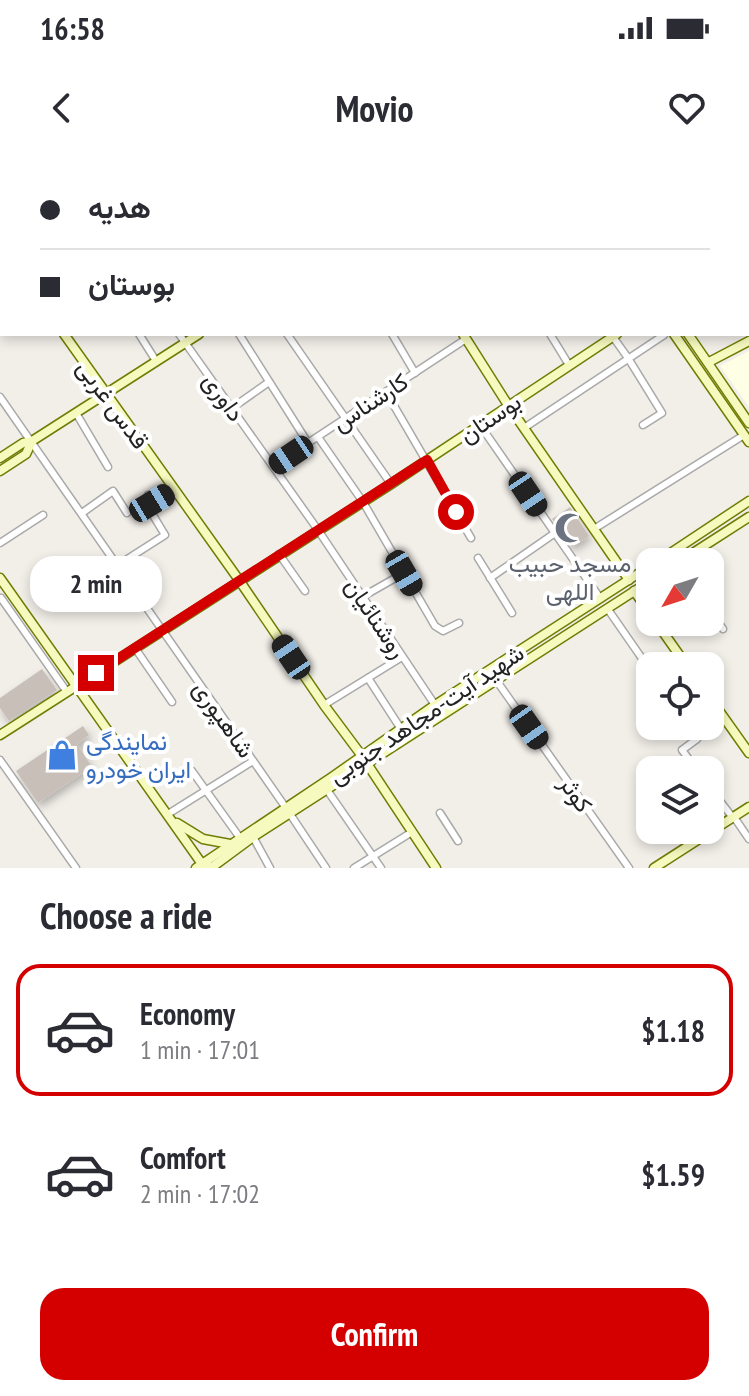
<!DOCTYPE html>
<meta charset="utf-8">
<style>
:root{--surface:#fff;--page:#f7f7f7;--text:#2b2b33;--muted:#7c7c81;--line:#e1e1e2;--accent:#d40000}
body{margin:0;font-family:"PT Sans Narrow",Vazirmatn,sans-serif;background:var(--page);color:var(--text);height:100vh;display:flex;flex-direction:column;font-size:30px;white-space:nowrap}
*{box-sizing:border-box;margin:0}
p{font-size:26px;color:var(--muted)}
.icon{flex:none;width:44px;height:44px;fill:none;stroke:currentColor;stroke-width:2;stroke-linecap:round;stroke-linejoin:round}
.map{position:relative;height:708px;overflow:hidden}
.drawer{display:flex;flex-direction:column;background:var(--surface);flex:1}
.drawer>*{flex:none}
.guide{position:absolute;left:0px;top:0px;width:750px;height:176px;box-shadow:0 4px 12px #0003;display:grid;align-content:center;height:176px;padding:0 40px;background:var(--surface)}
.needle{width:52px;rotate:231deg}
.fabs{position:absolute;left:636px;top:388px;display:grid;gap:16px}
.fabs a{display:grid;place-items:center;width:88px;height:88px;border-radius:16px;background:var(--surface);box-shadow:0 4px 12px #0003;font-size:40px}
.end{position:absolute;width:36px;height:36px;margin:-18px;border:10px solid #d40000;background:#fff;box-shadow:0 0 0 4px #fff}
.from{border-radius:50%}
.bubble{position:absolute;height:56px;border-radius:24px;background:var(--surface);box-shadow:0 4px 12px #0003;font-size:26px;font-weight:600;line-height:56px;text-align:center}
.car{position:absolute;width:24px;height:48px;margin:-24px -12px;border-radius:10px;box-shadow:0 0 6px 2px #0007;background:linear-gradient(#222 24%,#8ab4d8 0 40%,#222 0 76%,#8ab4d8 0 86%,#222 0)}
.guide b{display:flex;align-items:center;gap:28px;height:76px;font-size:30px}
.guide b+b{border-top:2px solid var(--line)}
.guide i{width:20px;height:20px;background:var(--text)}
ul{padding:0;list-style:none}
li{display:flex;align-items:center;gap:24px;height:132px;margin:0 16px 12px;padding:0 24px;border:4px solid transparent;border-radius:24px}
li div{flex:1}
li b{display:block;font-size:30px}
li em{font-style:normal;font-weight:600}
li.selected{border-color:var(--accent)}
li>.icon{width:72px;height:72px;stroke-width:1.5}
h2{padding:0 40px;font-size:36px;line-height:96px}
.action{display:flex;gap:16px;margin-top:auto;padding:16px 40px}
.action a{flex:1;height:92px;border-radius:24px;background:var(--accent);color:#fff;font-size:32px;font-weight:600;line-height:92px;text-align:center}
.status{display:flex;justify-content:space-between;align-items:center;height:56px;padding:0 40px;background:var(--surface);direction:ltr}
.status svg{height:22px;fill:currentColor}
header{display:flex;justify-content:space-between;align-items:center;height:104px;padding:0 40px;background:var(--surface);font-size:36px;font-weight:600}
.map>svg:first-child{display:block}
.education{fill:#ffffe5}
.building{fill:#c7bfb8;filter:url(#shadow)}
.lines{fill:none;stroke-linecap:round;stroke-linejoin:round}
.street-casing{stroke:#a9a9a9;stroke-width:9}
.secondary-casing{stroke:#707d05;stroke-width:11}
.street{stroke:#fff;stroke-width:6}
.secondary{stroke:#f7fabf;stroke-width:8}
.route{stroke:#d40000;stroke-width:10}
.labels{text-anchor:middle;dominant-baseline:central;stroke-width:8;stroke-linejoin:round;paint-order:stroke}
.street-label{font-size:24px;fill:#222;stroke:#fff}
.worship-label{font-size:24px;fill:#5b616d;stroke:#fff}
.shop-label{font-size:24px;fill:#366cbe;stroke:#fff;text-anchor:start}
</style>
<div class="status"><b>16:58</b><svg viewBox="0 0 49 12"><path d="M0 12V9h3v3zM5 12V6h3v6zM10 12V3h3v9zM15 12V0h3v12zM26 1h20v11H26zM47 4h2v5h-2z"/></svg></div>
<header><svg class="icon" aria-label="back" viewBox="0 0 24 24"><path d="M15 5l-7 7 7 7"/></svg>Movio<svg class="icon" aria-label="heart" viewBox="0 0 24 24"><path d="M12 20l-8-8c-3-5 5-10 8-4 3-6 11-1 8 4z"/></svg></header>
<div class="map">
<svg width="749" height="708" viewBox="0 0 749 708">
<defs>
<filter id="shadow"><feDropShadow dx="2.5" dy="4.5" stdDeviation="4" flood-color="#0004"/></filter>
</defs>
<rect width="100%" height="100%" fill="#f2efe9"/>
<!-- education -->
<polygon class="education" points="749,191 749,247 720,206"/>
<!-- building -->
<g class="building">
<polygon points="570,347 589,376 572,387 552,359"/>
<polygon points="42,509 57,530 9,561 0,548 0,538"/>
<polygon points="83,566 89,575 77,584 92,607 38,643 16,611"/>
</g>
<g class="lines">
<!-- street casing -->
<g class="street-casing">
<g id="street">
<polyline points="59,0 61,2"/>
<polyline points="167,0 168,2"/>
<polyline points="233,0 234,2"/>
<polyline points="428,0 429,2"/>
<polyline points="659,0 660,2"/>
<polyline points="703,0 704,2"/>
<polyline points="676,2 679,0"/>
<polyline points="748,71 749,71"/>
<polyline points="139,174 156,201"/>
<polyline points="179,174 318,370 435,545"/>
<polyline points="239,174 308,283"/>
<polyline points="287,174 391,324"/>
<polyline points="392,174 415,213"/>
<polyline points="550,174 569,205"/>
<polyline points="611,174 628,198 662,253 643,265"/>
<polyline points="386,232 471,378"/>
<polyline points="0,237 286,648 326,708"/>
<polyline points="232,248 269,222"/>
<polyline points="76,253 108,307"/>
<polyline points="480,265 600,438"/>
<polyline points="524,268 664,175"/>
<polyline points="318,277 363,342 435,466 443,471 459,463"/>
<polyline points="273,306 466,179"/>
<polyline points="152,343 174,329"/>
<polyline points="82,353 113,331 127,353"/>
<polyline points="594,369 744,275"/>
<polyline points="0,383 43,355"/>
<polyline points="279,394 305,431"/>
<polyline points="478,398 512,453"/>
<polyline points="118,405 165,375 148,347 152,343 148,335"/>
<polyline points="490,418 555,373"/>
<polyline points="362,437 404,413"/>
<polyline points="1,438 67,532"/>
<polyline points="607,448 650,510"/>
<polyline points="710,450 723,469"/>
<polyline points="660,467 666,462"/>
<polyline points="135,488 172,542"/>
<polyline points="368,518 401,569"/>
<polyline points="496,520 629,708"/>
<polyline points="324,545 402,497"/>
<polyline points="689,566 697,579 682,590 697,610"/>
<polyline points="0,600 76,708"/>
<polyline points="192,611 240,678"/>
<polyline points="325,627 381,708"/>
<polyline points="710,628 733,658"/>
<polyline points="440,653 458,681"/>
<polyline points="168,654 253,601"/>
<polyline points="734,657 749,679"/>
<polyline points="252,675 270,708"/>
<polyline points="354,708 412,672"/>
</g>
</g>
<!-- secondary casing -->
<g class="secondary-casing">
<g id="secondary">
<polyline points="357,0 358,2"/>
<polyline points="554,0 556,2"/>
<polyline points="567,0 568,2"/>
<polyline points="50,2 53,0"/>
<polyline points="465,2 468,0"/>
<polyline points="0,36 2,35"/>
<polyline points="0,82 2,85"/>
<polyline points="64,174 239,420 324,545 362,596 436,708"/>
<polyline points="463,174 508,245 629,420"/>
<polyline points="674,174 749,282"/>
<polyline points="688,174 749,263"/>
<polyline points="709,202 749,181"/>
<polyline points="0,298 23,283 32,281 199,174"/>
<polyline points="0,311 26,294 32,281"/>
<polyline points="657,402 749,341"/>
<polyline points="679,402 749,357"/>
<polyline points="0,418 202,704 207,704"/>
<polyline points="634,431 650,453"/>
<polyline points="656,462 687,506"/>
<polyline points="710,538 749,593"/>
<polyline points="0,575 391,324 617,174"/>
<polyline points="177,663 203,679 230,684"/>
<polyline points="196,708 332,617 435,545 650,406"/>
<polyline points="211,708 253,677 650,421"/>
<polyline points="654,708 749,647"/>
</g>
</g>
<!-- street -->
<use href="#street" class="street"/>
<!-- secondary -->
<use href="#secondary" class="secondary"/>
</g>
<g class="lines">
<!-- route -->
<polyline class="route" points="96,513 427,300 456,352"/>
</g>
<!-- icons -->
<defs>
<g id="mosque-bare" transform="scale(2.4)"><path d="M3.5-4.9A6 6 0 1 0 3.5 4.9A5 5 0 1 1 3.5-4.9Z" fill="#6b7280" stroke="#fff" stroke-width="2.5" paint-order="stroke"/></g>
<g id="shop-bare" transform="scale(2.4)"><path d="M-5-2.5h2.3a2.7 3.5 0 0 1 5.4 0H5L5.5 6h-11ZM-1.5-2.5h3a1.5 2.3 0 0 0-3 0Z" fill="#3f7fe0" stroke="#fff" stroke-width="2.5" paint-order="stroke"/></g>
</defs>
<g fill-rule="evenodd">
<use href="#mosque-bare" x="570" y="368"/>
<use href="#shop-bare" x="62" y="595"/>
</g>
<g class="labels">
<!-- street labels -->
<g class="street-label">
<text transform="translate(224 237) rotate(55)">داوری</text>
<text transform="translate(370 242) rotate(-33)">کارشناس</text>
<text transform="translate(113 244) rotate(54)">قدس غربی</text>
<text transform="translate(490 258) rotate(-34)">بوستان</text>
<text transform="translate(376 458) rotate(56)">روشنائیان</text>
<text transform="translate(426 554) rotate(-34)">شهید آیت-مجاهد جنوبی</text>
<text transform="translate(224 559) rotate(55)">شاهپوری</text>
<text transform="translate(576 634) rotate(55)">کوثر</text>
</g>
<!-- worship labels -->
<g class="worship-label">
<text x="570" y="403">مسجد حبیب<tspan x="570" dy="28">اللهی</tspan></text>
</g>
<!-- shop labels -->
<g class="shop-label">
<text x="86" y="581">نمایندگی<tspan x="86" dy="28">ایران خودرو</tspan></text>
</g>
</g>
</svg>
<div class="fabs">
<a><svg class="needle" viewBox="-14 -14 28 28"><path d="M0-13l5 13h-10z" fill="#e53935"/><path d="M0 13l5-13h-10z" fill="#7c7c81"/></svg></a>
<a><svg class="icon" aria-label="locate" viewBox="0 0 24 24"><circle cx="12" cy="12" r="6"/><path d="M12 2v4M12 18v4M2 12h4M18 12h4"/></svg></a>
<a><svg class="icon" aria-label="layers" viewBox="0 0 24 24"><path d="M12 4l9 5-9 5-9-5zM3 14l9 5 9-5"/></svg></a>
</div>
<i class="end from" style="left:456px;top:352px"></i>
<i class="end" style="left:96px;top:513px"></i>
<div class="bubble" style="left:30px;top:396px;width:132px">2 min</div>
<i class="car" style="left:291px;top:295px;rotate:236deg"></i>
<i class="car" style="left:528px;top:334px;rotate:146deg"></i>
<i class="car" style="left:152px;top:343px;rotate:59deg"></i>
<i class="car" style="left:404px;top:413px;rotate:150deg"></i>
<i class="car" style="left:291px;top:497px;rotate:326deg"></i>
<i class="car" style="left:529px;top:567px;rotate:145deg"></i>
<div class="guide">
<b><i class="from"></i>هدیه</b>
<b><i></i>بوستان</b>
</div>
</div>
<section class="drawer">
<h2>Choose a ride</h2>
<ul>
<li class="selected"><svg class="icon" aria-label="car" viewBox="0 0 24 24"><path d="M5 17H2v-5l4-1 3-4h7l3 4 3 1v5h-3M9 17h6M6 11h13"/><circle cx="7" cy="17" r="2"/><circle cx="17" cy="17" r="2"/></svg><div><b>Economy</b><p>1 min · 17:01</p></div><em>$1.18</em></li>
<li><svg class="icon" aria-label="car" viewBox="0 0 24 24"><path d="M5 17H2v-5l4-1 3-4h7l3 4 3 1v5h-3M9 17h6M6 11h13"/><circle cx="7" cy="17" r="2"/><circle cx="17" cy="17" r="2"/></svg><div><b>Comfort</b><p>2 min · 17:02</p></div><em>$1.59</em></li>
</ul>
<div class="action"><a>Confirm</a></div>
</section>
